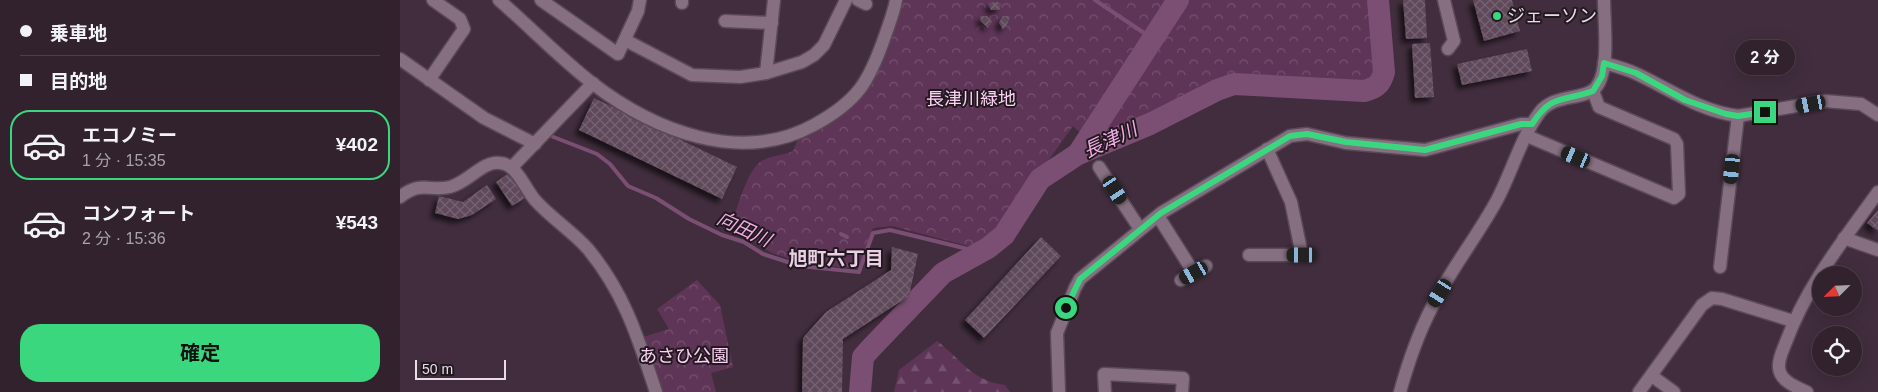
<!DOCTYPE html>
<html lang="ja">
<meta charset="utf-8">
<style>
:root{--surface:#31222e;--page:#3d2f3a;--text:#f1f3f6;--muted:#a8a4aa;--line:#4c3f4a;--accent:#3bd77f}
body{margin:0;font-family:Helvetica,"Noto Sans JP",sans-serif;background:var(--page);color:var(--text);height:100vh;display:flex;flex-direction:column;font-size:19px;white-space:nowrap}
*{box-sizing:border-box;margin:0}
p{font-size:16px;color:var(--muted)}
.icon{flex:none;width:28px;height:28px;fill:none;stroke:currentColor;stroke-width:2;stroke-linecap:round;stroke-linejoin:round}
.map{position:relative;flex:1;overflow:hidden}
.panel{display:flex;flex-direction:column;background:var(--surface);width:400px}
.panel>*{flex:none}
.top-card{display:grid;align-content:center;height:110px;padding:0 20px;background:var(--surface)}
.needle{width:32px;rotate:246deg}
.buttons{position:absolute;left:1412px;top:266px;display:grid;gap:10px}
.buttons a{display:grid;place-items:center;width:50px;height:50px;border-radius:50%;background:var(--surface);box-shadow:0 5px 20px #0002,0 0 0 1px var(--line);font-size:25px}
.scale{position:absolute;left:15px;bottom:12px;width:91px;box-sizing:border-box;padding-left:5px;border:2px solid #eadce7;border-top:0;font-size:14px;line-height:18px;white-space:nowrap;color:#eadce7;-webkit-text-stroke:4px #221920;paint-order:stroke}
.end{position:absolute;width:22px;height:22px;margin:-11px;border:6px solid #3bd77f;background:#111;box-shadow:0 0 0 2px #111}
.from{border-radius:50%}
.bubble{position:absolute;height:35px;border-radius:18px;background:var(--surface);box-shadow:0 5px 20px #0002,0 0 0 1px var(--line);font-size:16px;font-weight:700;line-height:35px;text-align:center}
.car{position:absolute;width:15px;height:30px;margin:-15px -8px;border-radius:6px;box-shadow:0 0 4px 1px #0007;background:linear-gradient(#222 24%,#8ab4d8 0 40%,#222 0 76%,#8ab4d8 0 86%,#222 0)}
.top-card b{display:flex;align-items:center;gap:18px;height:48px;font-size:19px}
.top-card b+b{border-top:1px solid var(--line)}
.top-card i{width:12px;height:12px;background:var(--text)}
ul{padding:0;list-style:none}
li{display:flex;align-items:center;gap:15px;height:70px;margin:0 10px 8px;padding:0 10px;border:2px solid transparent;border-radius:20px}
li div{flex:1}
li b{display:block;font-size:19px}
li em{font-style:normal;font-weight:700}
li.selected{border-color:var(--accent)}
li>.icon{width:45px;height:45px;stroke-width:1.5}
.button{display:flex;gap:10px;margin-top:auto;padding:10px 20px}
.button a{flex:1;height:58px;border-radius:20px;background:var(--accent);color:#111;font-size:20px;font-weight:700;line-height:58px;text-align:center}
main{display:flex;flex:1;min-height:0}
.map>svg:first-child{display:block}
.forest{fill:url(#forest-firs)}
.park{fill:url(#park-crowns)}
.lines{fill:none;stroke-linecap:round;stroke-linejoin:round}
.stream{stroke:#7b4f73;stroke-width:4}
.river{stroke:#7b4f73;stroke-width:22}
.building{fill:url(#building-cross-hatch);filter:url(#shadow)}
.minor-casing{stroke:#5a4957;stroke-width:15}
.minor{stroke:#866f81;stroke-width:12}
.route{stroke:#3bd77f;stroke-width:6}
.poi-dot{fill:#3bd77f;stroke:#221920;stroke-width:2}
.labels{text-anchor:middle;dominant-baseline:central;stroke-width:4;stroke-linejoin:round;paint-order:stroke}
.poi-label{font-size:18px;fill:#eadce7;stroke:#221920;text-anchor:start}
.park-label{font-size:18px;fill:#fcd1f3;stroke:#221920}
.water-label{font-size:19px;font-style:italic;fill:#f2ade5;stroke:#221920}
.neighbourhood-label{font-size:19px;font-weight:bold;fill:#ebd0e5;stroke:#221920}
</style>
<main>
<section class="panel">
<div class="top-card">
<b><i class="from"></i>乗車地</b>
<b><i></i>目的地</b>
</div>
<ul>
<li class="selected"><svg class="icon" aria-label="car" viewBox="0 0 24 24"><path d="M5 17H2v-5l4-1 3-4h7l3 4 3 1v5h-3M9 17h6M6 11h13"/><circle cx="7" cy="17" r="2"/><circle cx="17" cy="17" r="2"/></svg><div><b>エコノミー</b><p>1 分 · 15:35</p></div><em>¥402</em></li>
<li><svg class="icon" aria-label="car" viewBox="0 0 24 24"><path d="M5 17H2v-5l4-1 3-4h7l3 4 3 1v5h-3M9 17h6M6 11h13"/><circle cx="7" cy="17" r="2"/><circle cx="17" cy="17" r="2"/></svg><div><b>コンフォート</b><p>2 分 · 15:36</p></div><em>¥543</em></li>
</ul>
<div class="button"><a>確定</a></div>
</section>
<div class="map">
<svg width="1478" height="392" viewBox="0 0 1478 392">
<defs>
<pattern id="forest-firs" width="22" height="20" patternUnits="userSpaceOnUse" patternTransform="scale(1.25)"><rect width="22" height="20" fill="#5e3557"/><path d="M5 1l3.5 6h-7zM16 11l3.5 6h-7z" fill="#75526f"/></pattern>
<pattern id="park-crowns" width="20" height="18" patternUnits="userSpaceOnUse" patternTransform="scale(1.25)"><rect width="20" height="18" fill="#5e3557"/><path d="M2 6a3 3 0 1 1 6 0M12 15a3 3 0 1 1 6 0" fill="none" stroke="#75526f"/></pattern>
<pattern id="building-cross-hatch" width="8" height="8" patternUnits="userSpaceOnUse" patternTransform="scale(1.25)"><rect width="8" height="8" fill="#5e485a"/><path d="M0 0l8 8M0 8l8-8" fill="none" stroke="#756272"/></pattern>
<filter id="shadow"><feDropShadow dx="-4.5" dy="4.5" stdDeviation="2.5" flood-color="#0009"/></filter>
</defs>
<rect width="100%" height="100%" fill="#412d3d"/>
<!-- forest -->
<path class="forest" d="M537,341C562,360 572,381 605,385L610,392H494L499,370Z"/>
<!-- park -->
<g class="park">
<path d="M501,0H973L979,73L973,84L962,87L833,86L695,146L673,126L592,239L577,245L568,246L492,226L473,228L459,269L403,263L372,253L340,234L333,220C338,205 347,172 360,162C370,155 382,156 393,151L398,139L448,109Z"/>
<polygon points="297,280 320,305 333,367 311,373 316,392 263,392 243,337 269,329 257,309"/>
</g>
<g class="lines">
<!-- stream -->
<g class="stream">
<polyline points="695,0 753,39"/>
<polyline points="151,136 197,154 210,164 228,186 256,198 289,219 322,235 344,242 363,254 400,266 459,272 473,233 490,230 580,252"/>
<polyline points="441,234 447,237"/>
</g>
<!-- river -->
<g class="river">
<polyline points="678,154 778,0"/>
<path d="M460,392L463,357L471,348L543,273L588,248L604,235L640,179L678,154L750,124L817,90L834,84L964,91C976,88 981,84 984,72L978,0"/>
</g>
</g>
<!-- building -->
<g class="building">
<polygon points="1003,0 1025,0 1027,38 1006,39"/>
<polygon points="1073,0 1112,0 1120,31 1084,41"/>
<polygon points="598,2 602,4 599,10 591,10 588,3"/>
<polygon points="580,16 587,16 592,22 588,28 581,21"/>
<polygon points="603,16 610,16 607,25 603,29 599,23"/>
<polygon points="1030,43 1034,97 1015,98 1012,44"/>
<polygon points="1127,49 1132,71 1062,85 1057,64"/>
<polygon points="194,98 337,167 322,199 179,130"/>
<polygon points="109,173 125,198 112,206 96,182"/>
<polygon points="87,185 96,199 72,215 58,219 35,213 39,196 63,202"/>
<polygon points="1478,210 1478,231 1467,223"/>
<polygon points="641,237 661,256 584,338 565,320"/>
<polygon points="492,247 518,254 509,296 443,339 442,392 402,392 403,338 426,312 491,270"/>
</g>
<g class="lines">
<!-- minor casing -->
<g class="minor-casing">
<g id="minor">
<path d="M99,0C130,27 160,58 192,83C254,131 341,165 414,125C458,101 469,82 485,36C489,24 494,12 496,0"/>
<polyline points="141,0 218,54 238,11 240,0"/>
<polyline points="458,0 466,4"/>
<polyline points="1044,0 1054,41 1048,49"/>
<polyline points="282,3 282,0"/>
<polyline points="325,21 372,23"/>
<polyline points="225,40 292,75 340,77 366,73 402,62 414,55 424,45 446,0"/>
<polyline points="0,59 84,118 135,144"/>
<path d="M1204,63C1215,66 1227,69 1237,74C1271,90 1300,111 1338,116L1425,101L1461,104L1478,115"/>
<polyline points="366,73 374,0"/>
<polyline points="29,80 64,29 60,19 33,0"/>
<polyline points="1127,136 1274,198 1279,194 1277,144 1274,139 1199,107 1193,91"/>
<polyline points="112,167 193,83"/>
<polyline points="699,167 740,229"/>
<path d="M0,197C22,180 29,192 50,187C69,182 82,161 100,163C117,164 125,189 135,200C151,218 172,231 188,249C225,294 238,338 256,392"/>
<polyline points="758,216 794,273"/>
<polyline points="1444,238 1478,250"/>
<polyline points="849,255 902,255 891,202 867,149"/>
<polyline points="1320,267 1338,116"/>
<polyline points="781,280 806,266"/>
<polyline points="1252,376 1274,392"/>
<polyline points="659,392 657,333 675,288 680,279 761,213 890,136 907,134 946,143 1025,150 1121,124 1132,124"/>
<polyline points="705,392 704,374 783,378 782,392"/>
<path d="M1000,392C1008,363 1018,334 1032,307C1050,270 1077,237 1097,200C1112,172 1121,137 1140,112C1154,93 1187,101 1197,86C1210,68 1204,22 1204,0"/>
<polyline points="1239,392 1302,305 1312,298 1322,299 1393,321"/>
<path d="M1407,392C1396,387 1380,381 1379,368C1378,359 1383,350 1386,342C1407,285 1443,241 1478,192"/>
</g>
</g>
<!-- minor -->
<use href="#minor" class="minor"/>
</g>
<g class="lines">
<!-- route -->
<path class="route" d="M666,308L680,279L761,213L890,136L907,134L946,142L1025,150L1121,124H1132C1152,93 1163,102 1193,91L1202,76L1204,63L1236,73L1285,100L1326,114L1338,116L1365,112"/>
</g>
<!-- markers -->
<circle class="poi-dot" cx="1097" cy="16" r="5"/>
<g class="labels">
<!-- poi labels -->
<g class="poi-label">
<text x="1107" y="16">ジェーソン</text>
</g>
<!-- park labels -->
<g class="park-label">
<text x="571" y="99">長津川緑地</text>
<text x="284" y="356">あさひ公園</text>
</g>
<!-- water labels -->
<g class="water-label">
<text transform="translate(710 140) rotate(-25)">長津川</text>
<text transform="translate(344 229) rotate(25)">向田川</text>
</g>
<!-- neighbourhood labels -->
<g class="neighbourhood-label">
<text x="436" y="258">旭町六丁目</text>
</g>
</g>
</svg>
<div class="buttons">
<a><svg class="needle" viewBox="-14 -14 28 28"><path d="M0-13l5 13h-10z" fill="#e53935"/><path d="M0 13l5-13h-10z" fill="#a8a4aa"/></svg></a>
<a><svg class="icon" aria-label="locate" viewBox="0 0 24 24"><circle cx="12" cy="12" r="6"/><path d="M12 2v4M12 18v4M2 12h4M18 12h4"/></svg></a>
</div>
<div class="scale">50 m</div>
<i class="end from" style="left:666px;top:308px"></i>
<i class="end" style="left:1365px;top:112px"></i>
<div class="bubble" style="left:1335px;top:40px;width:60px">2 分</div>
<i class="car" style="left:1411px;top:104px;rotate:259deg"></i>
<i class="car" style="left:1176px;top:157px;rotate:293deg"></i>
<i class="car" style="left:1332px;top:169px;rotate:186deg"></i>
<i class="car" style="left:715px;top:190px;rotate:147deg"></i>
<i class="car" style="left:902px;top:255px;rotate:270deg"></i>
<i class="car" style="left:794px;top:273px;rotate:240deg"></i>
<i class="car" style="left:1040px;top:293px;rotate:212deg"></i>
</div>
</main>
